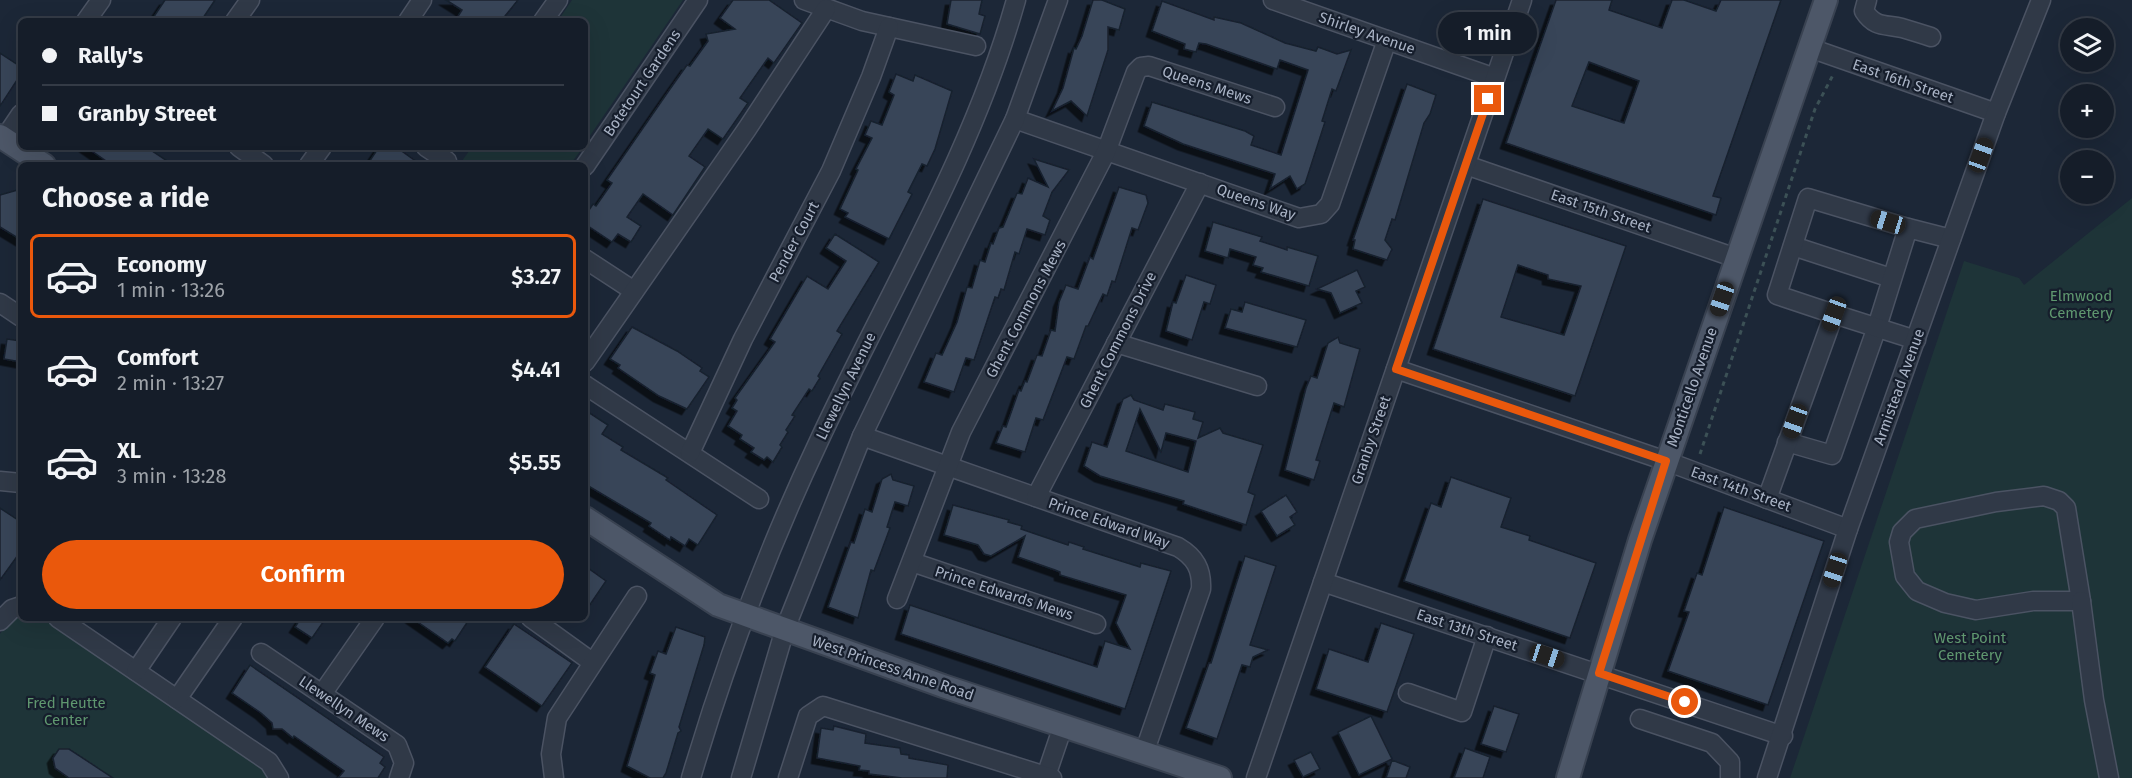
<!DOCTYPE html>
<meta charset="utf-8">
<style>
:root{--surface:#151d29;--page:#222a35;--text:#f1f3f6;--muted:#9da2a8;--line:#343b46;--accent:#ea580c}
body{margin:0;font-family:"Fira Sans",sans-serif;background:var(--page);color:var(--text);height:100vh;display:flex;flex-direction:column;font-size:22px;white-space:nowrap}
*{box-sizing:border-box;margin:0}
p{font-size:20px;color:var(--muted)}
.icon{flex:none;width:33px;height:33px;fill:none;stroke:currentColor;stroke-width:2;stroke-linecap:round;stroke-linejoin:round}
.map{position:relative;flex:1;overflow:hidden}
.panel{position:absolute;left:18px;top:162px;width:570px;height:459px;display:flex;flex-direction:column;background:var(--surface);border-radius:9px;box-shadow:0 6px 24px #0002,0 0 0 2px var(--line)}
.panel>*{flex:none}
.banner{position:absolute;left:18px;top:18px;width:570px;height:132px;border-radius:9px;box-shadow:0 6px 24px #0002,0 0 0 2px var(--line);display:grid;align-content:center;height:132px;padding:0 24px;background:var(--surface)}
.buttons{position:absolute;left:2060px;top:18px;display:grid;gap:12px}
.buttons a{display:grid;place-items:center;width:54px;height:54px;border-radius:50%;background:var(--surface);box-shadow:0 6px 24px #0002,0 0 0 2px var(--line);font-size:30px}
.end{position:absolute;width:27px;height:27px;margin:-14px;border:8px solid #ea580c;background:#fff;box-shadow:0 0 0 3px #fff}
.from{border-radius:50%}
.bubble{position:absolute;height:42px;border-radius:21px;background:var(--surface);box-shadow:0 6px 24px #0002,0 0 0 2px var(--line);font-size:20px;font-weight:600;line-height:42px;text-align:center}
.car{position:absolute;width:18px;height:36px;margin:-18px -9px;border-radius:8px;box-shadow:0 0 4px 2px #0007;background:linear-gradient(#222 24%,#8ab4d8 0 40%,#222 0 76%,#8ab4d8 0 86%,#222 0)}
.banner b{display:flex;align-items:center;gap:21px;height:57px;font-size:22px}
.banner b+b{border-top:2px solid var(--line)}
.banner i{width:15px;height:15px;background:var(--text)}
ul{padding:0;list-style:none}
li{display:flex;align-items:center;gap:18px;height:84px;margin:0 12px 9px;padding:0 12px;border:3px solid transparent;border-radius:9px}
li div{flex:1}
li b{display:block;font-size:22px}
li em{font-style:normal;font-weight:600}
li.selected{border-color:var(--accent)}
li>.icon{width:54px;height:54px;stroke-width:1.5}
h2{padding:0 24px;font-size:27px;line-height:72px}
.primary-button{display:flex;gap:12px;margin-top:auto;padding:12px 24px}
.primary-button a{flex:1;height:69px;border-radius:36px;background:var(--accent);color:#fff;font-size:24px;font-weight:600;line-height:69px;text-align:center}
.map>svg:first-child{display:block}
.green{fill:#1e3438}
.building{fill:#384458;stroke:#18202e;stroke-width:1.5;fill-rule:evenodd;filter:url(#shadow)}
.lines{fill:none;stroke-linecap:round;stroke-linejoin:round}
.minor-casing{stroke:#4b5363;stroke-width:21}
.major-casing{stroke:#394251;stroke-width:26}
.path{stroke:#3c5156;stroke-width:3;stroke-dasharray:4.5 4.5;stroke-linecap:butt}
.minor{stroke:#303947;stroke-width:18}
.major{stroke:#4d5768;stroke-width:22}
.route{stroke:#ea580c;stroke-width:8}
.labels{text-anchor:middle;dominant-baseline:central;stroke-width:4.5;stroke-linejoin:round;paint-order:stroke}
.street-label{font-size:15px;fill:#a9b3c5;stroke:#161e2c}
.park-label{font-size:15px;fill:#5f976f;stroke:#161e2c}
</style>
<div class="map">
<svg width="2132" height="778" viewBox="0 0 2132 778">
<defs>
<filter id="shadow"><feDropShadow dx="-5.5" dy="5.5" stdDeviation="0" flood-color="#0009"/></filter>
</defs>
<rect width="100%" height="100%" fill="#1c2737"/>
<!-- green -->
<g class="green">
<polygon points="572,0 683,0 585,143 585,21 558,21"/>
<polygon points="472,147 583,147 570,165 459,165"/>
<polygon points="2132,198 2132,778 1790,778 1964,261 2019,278 2024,285"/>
<polygon points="21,614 21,618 45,618 263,768 269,778 0,778 0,634 8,623"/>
</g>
<!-- building -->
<g class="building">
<polygon points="165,0 215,0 201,21 151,21"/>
<polygon points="446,0 518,0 501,21 455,21 462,10"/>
<polygon points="733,0 769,0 802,23 774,63 768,58 740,98 748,103 723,139 708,129 689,156 705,167 673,215 643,194 627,217 641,226 631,242 618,234 612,242 585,224 585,216 593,204 596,206 612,183 607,180 670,89 687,65 690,66 708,41 706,34 735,29 720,18"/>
<polygon points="951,0 982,0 979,14 985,16 980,34 947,24"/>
<polygon points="1093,0 1102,0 1125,9 1119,30 1108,27 1108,50 1087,116 1071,101 1052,111 1063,88 1074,48 1076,49 1082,36"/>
<path d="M1556,0H1612L1609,10L1662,28L1672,0H1684L1716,11L1721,0H1781L1713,196L1721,198L1716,215L1506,143ZM1589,62L1639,81L1624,123L1572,106Z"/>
<polygon points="1162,1 1214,20 1214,17 1241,23 1285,43 1316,51 1318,47 1337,54 1351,50 1336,91 1332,89 1322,121 1325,122 1305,184 1297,189 1290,176 1270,189 1275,174 1183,144 1144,126 1152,102 1245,131 1254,136 1251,145 1281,155 1308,70 1280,60 1277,69 1206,44 1199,43 1196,52 1184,49 1185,44 1152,31"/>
<polygon points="0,53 21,67 21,74 0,106"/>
<polygon points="896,74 913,81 915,75 952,91 935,149 927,166 922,164 908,192 912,194 889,239 845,217 848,213 840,209 858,170 856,169 872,138 865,135 871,121 882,125 894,95 889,92"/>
<polygon points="1407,84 1436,95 1430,114 1424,123 1395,220 1392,219 1385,240 1392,249 1387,260 1353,249 1355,240 1353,240"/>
<polygon points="86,147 146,147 173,165 112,165"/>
<polygon points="379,147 396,147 421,165 367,165"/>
<polygon points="1034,159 1069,170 1052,192 1043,216 1050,220 1045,235 1027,229 1019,254 1015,252 1004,290 1001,289 998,298 995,297 974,360 966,358 954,392 924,382 936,353 942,355 957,322 967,287 972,288 980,260 985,262 991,243 993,244 999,228 1003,227 1017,193 1022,194 1028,178 1048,187"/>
<polygon points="1119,187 1146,195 1148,203 1138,230 1132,228 1115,282 1112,281 1107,296 1103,294 1088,326 1086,326 1074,359 1067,357 1043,420 1036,418 1025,452 996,443 1003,426 1006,427 1019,390 1021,391 1025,381 1027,382 1037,355 1042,356 1051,330 1055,331 1059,302 1066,285 1078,289 1090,257 1093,259"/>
<polygon points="21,189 21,240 0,227 0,195"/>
<path d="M1483,199L1626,246L1575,396L1433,349ZM1518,265L1548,275V279L1581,286L1564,335L1501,317Z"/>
<polygon points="1213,222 1262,237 1260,241 1287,250 1287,247 1318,256 1309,286 1261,272 1263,268 1253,265 1256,257 1230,249 1228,258 1205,251"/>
<polygon points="835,234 879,262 837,331 842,334 818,376 820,378 812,391 809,389 792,415 795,416 786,430 788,432 780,445 782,447 773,462 767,457 764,460 751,452 754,448 740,439 742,435 728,426 737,411 732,408 737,400 735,398 775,342 770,339 807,276 828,289 846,261 826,248"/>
<polygon points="1357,270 1365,287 1356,291 1362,303 1340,313 1331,293 1317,289"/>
<polygon points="1186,275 1216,285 1210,304 1204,302 1192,340 1166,331 1173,302 1176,303"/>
<polygon points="1245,302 1306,320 1297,347 1225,328 1231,309 1242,312"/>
<polygon points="632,327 677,351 702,368 700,371 709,377 687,409 659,396 618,368 620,365 610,359"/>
<polygon points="1338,337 1340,343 1360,349 1344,407 1334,403 1316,460 1320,461 1314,480 1285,470 1306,388 1311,376 1317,378 1328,343"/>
<polygon points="7,339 21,341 21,362 4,359"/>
<path d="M1131,395L1134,400L1163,410L1165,404L1195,412L1193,419L1203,422L1198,438L1220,428L1223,433L1263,445L1248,492L1255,495L1246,525L1183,504L1184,501L1100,476L1084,466L1092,442L1107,447L1123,399ZM1140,409L1161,452L1166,433L1196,441L1188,472L1126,451Z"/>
<polygon points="585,410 608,425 602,434 623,447 621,450 668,478 666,480 717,515 698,545 689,539 685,546 671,537 670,540 649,526 651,523 585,484"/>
<polygon points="891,474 893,480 914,486 908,506 895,502 887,527 890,528 874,571 871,570 858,618 828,607 851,542 854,543 865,509 872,512 882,479"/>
<polygon points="1451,477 1511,498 1501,527 1530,536 1529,540 1596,563 1570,638 1404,581 1431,503 1441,507"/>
<polygon points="1286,495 1297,512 1290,517 1295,525 1277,536 1261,511"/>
<polygon points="953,505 1009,520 1008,522 1022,526 1021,529 1068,545 1069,542 1084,547 1083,549 1140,567 1141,563 1171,571 1125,709 901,634 910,605 1097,667 1105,641 1130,649 1116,623 1126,595 1060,575 1060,572 1055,570 1018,557 1025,536 991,556 984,554 978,545 944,535"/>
<polygon points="1724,507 1824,541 1768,705 1668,671 1689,612 1684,611 1697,573 1702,575"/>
<polygon points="0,508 21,522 21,551 0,580"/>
<polygon points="1245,556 1276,566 1250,645 1268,650 1253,657 1250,667 1242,665 1217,739 1186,728 1209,663 1211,663"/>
<polygon points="585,566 606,581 585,612"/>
<polygon points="301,618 326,618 312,638 295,627"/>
<polygon points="412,618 470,618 455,641 452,639 448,643"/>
<polygon points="1381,623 1414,634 1387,712 1316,689 1329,649 1368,662"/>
<polygon points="514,624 572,663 542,706 485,667"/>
<polygon points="676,627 705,637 704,645 679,727 681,731 678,733 666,773 663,778 650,778 627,766 655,675 650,673 658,651 666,654"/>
<polygon points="250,665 384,757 380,763 385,767 378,778 338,778 344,771 294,736 293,738 282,729 273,729 272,723 261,713 232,693"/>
<polygon points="1494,706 1519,714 1506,752 1481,744"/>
<polygon points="1371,716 1392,759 1359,775 1338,732"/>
<polygon points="834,726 866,734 865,743 900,748 901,754 909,755 909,758 948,765 947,778 902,778 869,774 869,771 859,770 860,766 817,758 821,728 833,730"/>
<polygon points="1465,748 1490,757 1483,778 1454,778"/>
<polygon points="59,749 69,749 113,778 69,778 55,768 53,758"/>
<polygon points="1311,752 1320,769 1303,777 1294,760"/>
<polygon points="1392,760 1410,767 1406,778 1386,778"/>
</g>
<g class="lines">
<!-- minor casing -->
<g class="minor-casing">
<g id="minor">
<polyline points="804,0 862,21 976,46"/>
<polyline points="1273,0 1495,78"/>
<path d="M1867,0L1864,11C1875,28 1885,24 1902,28C1912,31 1922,34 1931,37"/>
<polyline points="86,21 101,0"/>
<polyline points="235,21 250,0"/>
<polyline points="408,21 422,0"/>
<polyline points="543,21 558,0"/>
<polyline points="1810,48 1996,113"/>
<polyline points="1015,119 1299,218 1321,214 1330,204 1387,40"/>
<polyline points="4,139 21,114"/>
<polyline points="239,147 264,165"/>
<polyline points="426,147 447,161"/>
<polyline points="309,165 322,147"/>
<polyline points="1466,165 1736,258"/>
<polyline points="585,166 698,0"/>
<polyline points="1793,246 1891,278"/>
<polyline points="585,259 634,291"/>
<polyline points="0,303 21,317"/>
<polyline points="1834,314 1777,295 1808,198 1908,228"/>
<polyline points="1116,343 1257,386"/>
<polyline points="585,362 747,129 826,9"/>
<polyline points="1396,369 1666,461 1848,529"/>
<polyline points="585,385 759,499"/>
<path d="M862,436L1178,547C1195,557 1202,569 1201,589L1144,753"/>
<polyline points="1787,442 1832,455 1877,327 1908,228 1951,239"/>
<polyline points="690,453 743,339 831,171 871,77 889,27"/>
<polyline points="0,481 21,483"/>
<polygon points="2044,496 2059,501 2066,508 2081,601 2033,601 1976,610 1945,603 1917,591 1905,576 1899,542 1902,532 1915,519 1996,502"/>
<polyline points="1036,497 1200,183"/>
<polyline points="1767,499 1834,314 1916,340"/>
<polyline points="912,562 1096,624"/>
<polyline points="1323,582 1783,736"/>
<polyline points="897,599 961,432 1106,152 1136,72 1141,67 1149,66 1275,107"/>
<polyline points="2081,601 2094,700 2109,778"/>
<polyline points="58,618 269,762 279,778"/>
<polyline points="531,618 592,662"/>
<polyline points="0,621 12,609 21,606"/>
<polyline points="261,653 397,745 404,763 399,778"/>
<polyline points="136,671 172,618"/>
<polyline points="1408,693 1462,712 1487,636"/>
<polyline points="322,694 375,618"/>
<polyline points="177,699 233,618"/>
<polyline points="1640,719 1712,743 1730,762 1730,778"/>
<polyline points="1046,776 1063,726"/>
<polyline points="554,778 551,754 557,718 637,596"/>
<path d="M691,778C725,663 767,551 818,443C886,296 972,157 1016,0"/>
<polyline points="741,778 785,629 862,436 1015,119 1058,0"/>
<polyline points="788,778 808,716 823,706 1052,778"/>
<polyline points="1256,778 1522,0"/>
<polyline points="1767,778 1848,529 1996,113 2041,0"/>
</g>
</g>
<!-- major casing -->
<g class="major-casing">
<g id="major">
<polyline points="0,136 44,165"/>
<polyline points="585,518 718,605 943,686 1220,778"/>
<polyline points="1568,778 1640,540 1826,0"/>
</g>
</g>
<!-- path -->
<polyline class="path" points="1700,454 1815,109 1833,75"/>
<!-- minor -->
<use href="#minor" class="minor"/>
<!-- major -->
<use href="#major" class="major"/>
</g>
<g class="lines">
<!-- route -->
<polyline class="route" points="1488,99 1396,369 1666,461 1599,673 1685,702"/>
</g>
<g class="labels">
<!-- street labels -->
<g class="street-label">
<text transform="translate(1367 33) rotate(19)">Shirley Avenue</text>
<text transform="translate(1903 81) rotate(19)">East 16th Street</text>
<text transform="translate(642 83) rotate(-56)">Botetourt Gardens</text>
<text transform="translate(1207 85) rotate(18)">Queens Mews</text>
<text transform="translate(1256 202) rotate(19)">Queens Way</text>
<text transform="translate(1601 211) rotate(19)">East 15th Street</text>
<text transform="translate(794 242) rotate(-62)">Pender Court</text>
<text transform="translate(1026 309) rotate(-62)">Ghent Commons Mews</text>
<text transform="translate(1118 340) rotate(-63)">Ghent Commons Drive</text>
<text transform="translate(846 386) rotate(-64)">Llewellyn Avenue</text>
<text transform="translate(1692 387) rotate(-71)">Monticello Avenue</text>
<text transform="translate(1899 387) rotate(-70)">Armistead Avenue</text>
<text transform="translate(1371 440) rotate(-71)">Granby Street</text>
<text transform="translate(1741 489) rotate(20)">East 14th Street</text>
<text transform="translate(1109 523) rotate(19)">Prince Edward Way</text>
<text transform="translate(1004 593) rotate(18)">Prince Edwards Mews</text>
<text transform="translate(1467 630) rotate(18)">East 13th Street</text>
<text transform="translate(893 668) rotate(19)">West Princess Anne Road</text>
<text transform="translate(344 709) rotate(34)">Llewellyn Mews</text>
</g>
<!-- park labels -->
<g class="park-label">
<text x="2081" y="296">Elmwood<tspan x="2081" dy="17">Cemetery</tspan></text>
<text x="1970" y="638">West Point<tspan x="1970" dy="17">Cemetery</tspan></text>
<text x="66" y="703">Fred Heutte<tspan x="66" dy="17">Center</tspan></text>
</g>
</g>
</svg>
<div class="buttons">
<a><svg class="icon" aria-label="layers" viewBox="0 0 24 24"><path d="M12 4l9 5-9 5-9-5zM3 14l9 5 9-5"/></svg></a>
<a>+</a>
<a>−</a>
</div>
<i class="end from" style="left:1685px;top:702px"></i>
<i class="end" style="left:1488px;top:99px"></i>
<div class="bubble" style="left:1438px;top:12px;width:99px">1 min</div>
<i class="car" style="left:1981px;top:155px;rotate:20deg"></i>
<i class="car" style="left:1888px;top:222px;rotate:287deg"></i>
<i class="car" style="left:1722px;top:299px;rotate:199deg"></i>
<i class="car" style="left:1834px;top:314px;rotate:200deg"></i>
<i class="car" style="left:1795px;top:421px;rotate:200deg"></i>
<i class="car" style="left:1835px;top:570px;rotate:198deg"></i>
<i class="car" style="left:1547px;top:656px;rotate:108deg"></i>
<div class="banner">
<b><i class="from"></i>Rally's</b>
<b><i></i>Granby Street</b>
</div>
<section class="panel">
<h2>Choose a ride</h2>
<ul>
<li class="selected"><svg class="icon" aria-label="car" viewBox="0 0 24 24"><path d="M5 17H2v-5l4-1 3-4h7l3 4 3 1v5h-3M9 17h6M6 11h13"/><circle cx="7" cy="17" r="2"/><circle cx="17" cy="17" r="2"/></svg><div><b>Economy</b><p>1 min · 13:26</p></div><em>$3.27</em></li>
<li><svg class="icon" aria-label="car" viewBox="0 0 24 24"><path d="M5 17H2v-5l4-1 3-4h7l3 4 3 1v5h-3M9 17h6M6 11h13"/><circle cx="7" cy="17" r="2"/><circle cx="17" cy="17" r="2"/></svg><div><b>Comfort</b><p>2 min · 13:27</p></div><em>$4.41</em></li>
<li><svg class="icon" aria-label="car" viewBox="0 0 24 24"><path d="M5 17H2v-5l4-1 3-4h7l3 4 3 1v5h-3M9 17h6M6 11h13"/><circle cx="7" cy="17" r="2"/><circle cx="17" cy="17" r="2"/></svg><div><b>XL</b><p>3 min · 13:28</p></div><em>$5.55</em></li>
</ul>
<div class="primary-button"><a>Confirm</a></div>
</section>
</div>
